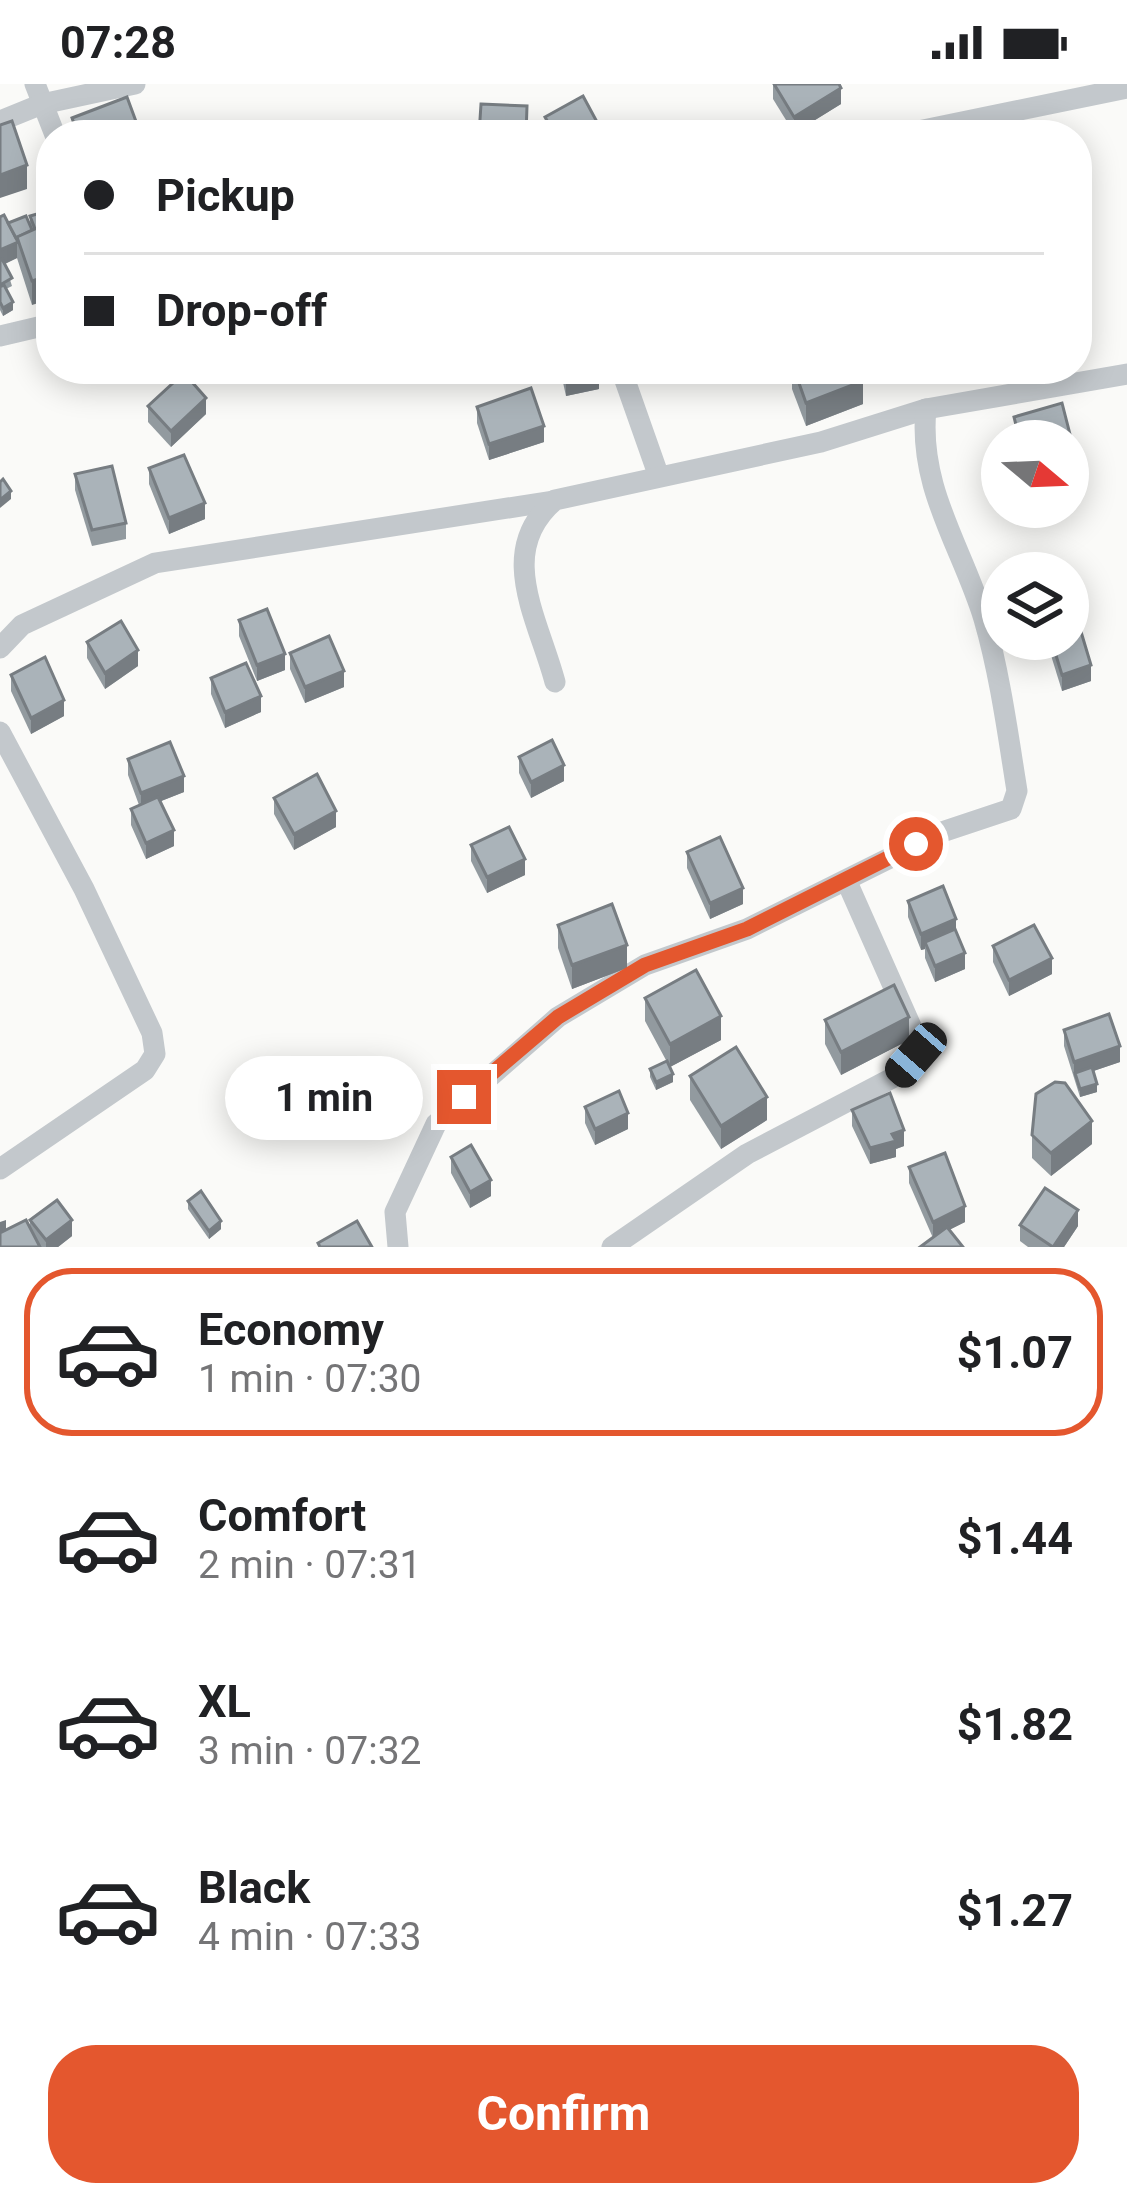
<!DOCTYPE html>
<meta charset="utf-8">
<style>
:root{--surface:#fff;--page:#f2f2f2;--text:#202124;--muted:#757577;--line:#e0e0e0;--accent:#e4572e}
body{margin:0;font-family:Roboto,sans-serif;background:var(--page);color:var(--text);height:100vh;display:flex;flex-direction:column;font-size:45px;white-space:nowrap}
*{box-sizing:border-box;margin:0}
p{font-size:39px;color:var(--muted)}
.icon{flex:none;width:66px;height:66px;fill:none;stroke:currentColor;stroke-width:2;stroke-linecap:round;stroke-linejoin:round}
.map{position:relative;height:1163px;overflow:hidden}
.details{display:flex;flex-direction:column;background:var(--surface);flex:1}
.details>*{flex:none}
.hud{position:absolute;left:36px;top:36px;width:1056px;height:264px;border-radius:48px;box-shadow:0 6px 30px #0003;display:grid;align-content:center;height:264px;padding:0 48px;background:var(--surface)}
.needle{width:78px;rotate:109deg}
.fabs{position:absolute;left:981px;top:336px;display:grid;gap:24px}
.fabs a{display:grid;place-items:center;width:108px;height:108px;border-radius:50%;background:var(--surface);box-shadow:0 6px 30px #0003;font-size:60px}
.end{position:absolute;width:54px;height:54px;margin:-27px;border:15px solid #e4572e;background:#fff;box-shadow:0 0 0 6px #fff}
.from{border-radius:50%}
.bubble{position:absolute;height:84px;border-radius:42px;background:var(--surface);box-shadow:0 6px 30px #0003;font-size:39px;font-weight:700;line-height:84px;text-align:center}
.car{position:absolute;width:36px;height:72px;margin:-36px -18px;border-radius:15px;box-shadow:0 0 9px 3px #0007;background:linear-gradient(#222 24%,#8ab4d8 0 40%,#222 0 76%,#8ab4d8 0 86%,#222 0)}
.hud b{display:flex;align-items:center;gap:42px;height:114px;font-size:45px}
.hud b+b{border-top:3px solid var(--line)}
.hud i{width:30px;height:30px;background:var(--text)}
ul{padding:21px 0 0;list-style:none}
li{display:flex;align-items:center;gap:36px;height:168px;margin:0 24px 18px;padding:0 24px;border:6px solid transparent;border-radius:48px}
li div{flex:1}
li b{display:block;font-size:45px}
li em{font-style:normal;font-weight:700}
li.active{border-color:var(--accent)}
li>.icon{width:108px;height:108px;stroke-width:1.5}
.button{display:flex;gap:24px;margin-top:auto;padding:24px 48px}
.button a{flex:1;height:138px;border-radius:48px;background:var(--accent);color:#fff;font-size:48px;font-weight:700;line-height:138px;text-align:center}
.status{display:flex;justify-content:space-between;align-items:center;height:84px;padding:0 60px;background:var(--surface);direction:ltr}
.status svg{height:33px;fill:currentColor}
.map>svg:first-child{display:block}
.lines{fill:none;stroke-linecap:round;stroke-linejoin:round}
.street{stroke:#c3c8cc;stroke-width:21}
.wall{fill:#929a9f}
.shaded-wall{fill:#777d82}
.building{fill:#aab3b9;stroke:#777d82;stroke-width:3}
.route{stroke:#e4572e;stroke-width:15}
</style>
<div class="status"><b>07:28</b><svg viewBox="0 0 49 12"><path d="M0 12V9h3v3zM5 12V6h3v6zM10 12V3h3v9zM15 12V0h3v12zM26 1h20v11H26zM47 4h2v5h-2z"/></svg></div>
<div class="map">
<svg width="1127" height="1163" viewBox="0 0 1127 1163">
<rect width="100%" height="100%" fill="#fafaf8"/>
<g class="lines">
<!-- street -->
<g class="street">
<polyline points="35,0 55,51"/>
<polyline points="0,37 42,20 135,0"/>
<polyline points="899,51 1127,4"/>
<polyline points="0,252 51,240"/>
<polyline points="621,285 658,390"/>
<polyline points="0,564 22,541 155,479 553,417"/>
<path d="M555,598C538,534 495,467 555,416L821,358L926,325L1127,290"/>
<polyline points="0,648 84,805 152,949 155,970 145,986 0,1085"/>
<path d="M398,1163L395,1128L436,1040L558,933L645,881L747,845L942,748L1011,725L1017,707C1008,651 1000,590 984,535C962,463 918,404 926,325"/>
<polyline points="612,1163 747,1070 900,990 917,971 918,958 847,798"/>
</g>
</g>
<!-- wall -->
<g class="wall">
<polygon points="773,0 841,20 794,49 773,15"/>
<polygon points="545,33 604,51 546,51"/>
<polygon points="51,126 32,221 17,174 5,180 12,202 6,205 13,226 3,232 0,226 0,133 8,140 30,140 30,132"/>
<polygon points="560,285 598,285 599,305 566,312"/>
<polygon points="792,285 858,285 863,320 806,342 792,305"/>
<polygon points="1062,319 1073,362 1073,378 1068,379 1068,357 1016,357 1014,349 1014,333"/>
<polygon points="148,322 206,330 171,363 148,338"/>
<polygon points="477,323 544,358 489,376 477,339"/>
<polygon points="149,384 205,435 169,450 149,400"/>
<polygon points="75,390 126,439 126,455 92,462 75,406"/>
<polygon points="239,536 285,586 257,597 239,552"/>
<polygon points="1046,555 1068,555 1091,597 1062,607"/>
<polygon points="87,558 138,582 105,605 87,574"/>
<polygon points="290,569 344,603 305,619 290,585"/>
<polygon points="11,591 64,632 31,650 11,607"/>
<polygon points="211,594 261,628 225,644 211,610"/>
<polygon points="519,673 564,697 531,714 519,689"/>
<polygon points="128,675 184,708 161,717 174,762 146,775 131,741 131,725 139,721 128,691"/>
<polygon points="274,714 336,743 294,766 274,730"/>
<polygon points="471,761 525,791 487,809 471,777"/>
<polygon points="687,768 743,820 710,835 687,784"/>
<polygon points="908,817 956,848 965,885 935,898 925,874 925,865 921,866 908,833"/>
<polygon points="558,841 627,884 572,905 558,864"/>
<polygon points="993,862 1052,890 1009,912 993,878"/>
<polygon points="645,914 721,956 670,983 673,998 656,1006 650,993 650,985 667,978 645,937"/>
<polygon points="825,936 909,956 841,991 825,960"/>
<polygon points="1064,946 1120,978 1093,987 1097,1008 1080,1013 1064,962"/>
<polygon points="690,992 767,1036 721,1065 690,1016"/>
<polygon points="585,1023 628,1045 595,1061 585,1039"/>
<polygon points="852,1026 904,1062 896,1065 896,1073 870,1080 852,1042"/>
<polygon points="1032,1051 1092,1060 1051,1092 1032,1074"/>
<polygon points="451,1073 491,1112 470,1124 451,1089"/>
<polygon points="909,1083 965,1138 933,1154 909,1099"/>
<polygon points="188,1117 221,1145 209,1155 188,1125"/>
<polygon points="30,1136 72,1152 58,1163 0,1163 6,1147 30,1145"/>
<polygon points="1020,1141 1078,1142 1064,1163 1028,1163 1020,1157"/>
</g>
<!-- shaded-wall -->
<g class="shaded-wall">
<polygon points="841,4 841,20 794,49 794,33"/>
<polygon points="27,81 27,105 0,114 0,91"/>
<polygon points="17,154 17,174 0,182 0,166"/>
<polygon points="51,191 51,215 32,221 32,197"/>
<polygon points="13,218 13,226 3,232 3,224"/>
<polygon points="330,285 342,285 330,295"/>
<polygon points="599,289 599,305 566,312 566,296"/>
<polygon points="863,297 863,320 806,342 806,319"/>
<polygon points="206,314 206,330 171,363 171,347"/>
<polygon points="544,342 544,358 489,376 489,360"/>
<polygon points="1073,362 1073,378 1068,379 1068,363"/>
<polygon points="11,407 11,415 0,424 0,416"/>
<polygon points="205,419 205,435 169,450 169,434"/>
<polygon points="138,566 138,582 105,605 105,589"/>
<polygon points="285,570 285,586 257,597 257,581"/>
<polygon points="1091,581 1091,597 1062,607 1062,591"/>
<polygon points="344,587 344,603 305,619 305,603"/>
<polygon points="261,612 261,628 225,644 225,628"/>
<polygon points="64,616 64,632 31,650 31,634"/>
<polygon points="564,681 564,697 531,714 531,698"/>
<polygon points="184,692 184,708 141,725 141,709"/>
<polygon points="336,727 336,743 294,766 294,750"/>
<polygon points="174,746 174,762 146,775 146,759"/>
<polygon points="525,775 525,791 487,809 487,793"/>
<polygon points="743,804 743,820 710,835 710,819"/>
<polygon points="956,835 956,851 925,858 925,865 921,866 921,850"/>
<polygon points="627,861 627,884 572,905 572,881"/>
<polygon points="965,869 965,885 935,898 935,882"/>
<polygon points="1052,874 1052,890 1009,912 1009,896"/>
<polygon points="721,932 721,956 670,983 670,960"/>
<polygon points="909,933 909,956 841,991 841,968"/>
<polygon points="1120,962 1120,978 1076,993 1075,989 1074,994 1074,978"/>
<polygon points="673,990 673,998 656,1006 656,998"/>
<polygon points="1097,1000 1097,1008 1080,1013 1080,1005"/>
<polygon points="767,1013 767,1036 721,1065 721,1042"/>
<polygon points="628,1029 628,1045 595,1061 595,1045"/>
<polygon points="1092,1037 1092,1060 1051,1092 1051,1069"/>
<polygon points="904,1046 904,1062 896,1065 896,1073 870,1080 870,1064 892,1050"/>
<polygon points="491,1096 491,1112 470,1124 470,1108"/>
<polygon points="965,1122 965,1138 933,1154 933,1138"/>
<polygon points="1078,1126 1078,1142 1064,1163 1053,1163"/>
<polygon points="6,1136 6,1151 0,1154 0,1138"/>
<polygon points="72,1136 72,1152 58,1163 46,1163 46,1156"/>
<polygon points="221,1137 221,1145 209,1155 209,1147"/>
</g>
<!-- building -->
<g class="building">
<polygon points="774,0 839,0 841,4 794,33"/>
<polygon points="583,12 604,51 555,51 545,33"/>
<polygon points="127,13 141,51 78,51 72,34"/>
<polygon points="481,20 527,22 526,51 479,51"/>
<polygon points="12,37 27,81 0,91 0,41"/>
<polygon points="51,126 51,138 35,145 30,132"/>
<polygon points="4,131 18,158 0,166 0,133"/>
<polygon points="26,132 32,146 16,154 8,139"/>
<polygon points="51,138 51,191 32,197 17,153"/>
<polygon points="2,175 12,194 0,201 0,176"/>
<polygon points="4,201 13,218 3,224 0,218 0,203"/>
<polygon points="563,285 598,285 599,289 566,296"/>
<polygon points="794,285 858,285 863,297 806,319"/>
<polygon points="184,289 206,314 171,347 148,322"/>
<polygon points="531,304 544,342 489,360 477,323"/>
<polygon points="1062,319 1073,362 1068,363 1068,357 1020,357 1014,333"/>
<polygon points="184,371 205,419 169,434 149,384"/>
<polygon points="112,382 126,439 92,446 75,390"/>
<polygon points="3,395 11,407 0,416 0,398"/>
<polygon points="267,525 285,570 257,581 239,536"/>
<polygon points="1076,531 1091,581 1062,591 1051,555 1068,555 1068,534"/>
<polygon points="121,537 138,566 105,589 87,558"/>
<polygon points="329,552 344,587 305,603 290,569"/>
<polygon points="45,573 64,616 31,634 11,591"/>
<polygon points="246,579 261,612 225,628 211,594"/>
<polygon points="552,656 564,681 531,698 519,673"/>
<polygon points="170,658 184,692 141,709 128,675"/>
<polygon points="317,690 336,727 294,750 274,714"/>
<polygon points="158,713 174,746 146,759 131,725"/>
<polygon points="509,743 525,775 487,793 471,761"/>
<polygon points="720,753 743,804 710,819 687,768"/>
<polygon points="943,802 956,835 921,850 908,817"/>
<polygon points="612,820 627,861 572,881 558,841"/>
<polygon points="1034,841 1052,874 1009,896 993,862"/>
<polygon points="955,845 965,869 935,882 925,858"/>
<polygon points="696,886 721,932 670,960 645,914"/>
<polygon points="894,901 909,933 841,968 825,936"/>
<polygon points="1109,930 1120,962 1074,978 1064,946"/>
<polygon points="736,963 767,1013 721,1042 690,992"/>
<polygon points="667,977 673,990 656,998 650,985"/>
<polygon points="1092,983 1097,1000 1080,1005 1075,989"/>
<polygon points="1055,998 1065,999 1092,1037 1051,1069 1032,1051 1036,1010"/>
<polygon points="619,1007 628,1029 595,1045 585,1023"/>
<polygon points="890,1009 904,1046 892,1050 896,1057 870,1064 852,1026"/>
<polygon points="471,1061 491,1096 470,1108 451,1073"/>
<polygon points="945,1069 965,1122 933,1138 909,1083"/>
<polygon points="1045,1104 1078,1126 1053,1163 1020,1141"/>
<polygon points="201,1107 221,1137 209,1147 188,1117"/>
<polygon points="57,1116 72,1136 46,1156 30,1136"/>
<polygon points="26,1136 40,1163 0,1163 0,1149"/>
<polygon points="357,1137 372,1163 320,1163 318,1159"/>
<polygon points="947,1143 963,1163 920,1163"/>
</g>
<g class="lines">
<!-- route -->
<polyline class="route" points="464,1013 558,933 645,881 747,845 916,760"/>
</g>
</svg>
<div class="fabs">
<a><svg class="needle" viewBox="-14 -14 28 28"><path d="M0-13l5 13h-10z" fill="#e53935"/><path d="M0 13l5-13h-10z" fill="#757577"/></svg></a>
<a><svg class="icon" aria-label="layers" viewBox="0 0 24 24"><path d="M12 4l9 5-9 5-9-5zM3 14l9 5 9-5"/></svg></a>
</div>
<i class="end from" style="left:916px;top:760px"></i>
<i class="end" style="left:464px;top:1013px"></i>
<div class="bubble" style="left:225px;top:972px;width:198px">1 min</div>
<i class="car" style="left:916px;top:971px;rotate:221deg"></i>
<div class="hud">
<b><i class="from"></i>Pickup</b>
<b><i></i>Drop-off</b>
</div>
</div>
<section class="details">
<ul>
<li class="active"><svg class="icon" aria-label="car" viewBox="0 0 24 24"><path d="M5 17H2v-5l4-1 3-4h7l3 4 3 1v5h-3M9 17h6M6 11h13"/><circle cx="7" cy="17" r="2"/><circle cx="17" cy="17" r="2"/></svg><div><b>Economy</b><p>1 min · 07:30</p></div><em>$1.07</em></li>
<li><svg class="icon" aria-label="car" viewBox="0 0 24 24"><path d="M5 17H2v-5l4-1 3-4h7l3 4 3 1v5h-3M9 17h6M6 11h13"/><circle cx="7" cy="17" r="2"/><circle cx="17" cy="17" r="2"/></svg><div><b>Comfort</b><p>2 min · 07:31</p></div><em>$1.44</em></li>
<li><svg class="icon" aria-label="car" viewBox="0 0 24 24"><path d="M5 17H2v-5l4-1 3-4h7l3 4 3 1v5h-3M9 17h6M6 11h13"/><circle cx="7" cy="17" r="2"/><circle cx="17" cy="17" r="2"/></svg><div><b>XL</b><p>3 min · 07:32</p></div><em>$1.82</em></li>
<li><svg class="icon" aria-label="car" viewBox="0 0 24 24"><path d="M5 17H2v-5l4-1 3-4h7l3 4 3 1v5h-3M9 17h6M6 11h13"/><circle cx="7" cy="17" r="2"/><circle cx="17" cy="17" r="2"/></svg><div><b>Black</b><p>4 min · 07:33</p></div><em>$1.27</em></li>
</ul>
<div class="button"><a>Confirm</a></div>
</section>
